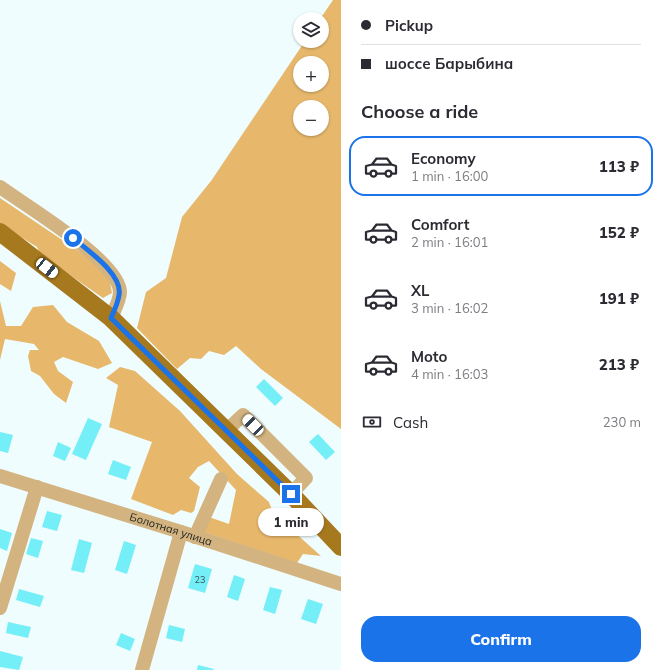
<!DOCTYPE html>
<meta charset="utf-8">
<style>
:root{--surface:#fff;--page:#f7f7f7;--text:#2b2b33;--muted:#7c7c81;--line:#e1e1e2;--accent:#1a73e8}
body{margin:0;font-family:Mulish,sans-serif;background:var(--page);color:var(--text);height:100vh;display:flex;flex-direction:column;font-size:15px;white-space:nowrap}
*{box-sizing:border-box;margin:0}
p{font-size:13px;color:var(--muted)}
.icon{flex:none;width:22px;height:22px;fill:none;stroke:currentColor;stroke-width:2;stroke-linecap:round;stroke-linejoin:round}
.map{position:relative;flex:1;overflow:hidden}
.details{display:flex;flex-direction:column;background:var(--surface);width:320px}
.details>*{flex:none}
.banner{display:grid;align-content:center;height:88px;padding:0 20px;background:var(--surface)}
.fabs{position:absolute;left:293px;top:12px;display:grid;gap:8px}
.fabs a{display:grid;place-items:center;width:36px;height:36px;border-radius:50%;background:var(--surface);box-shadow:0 1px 3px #0004;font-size:20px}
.end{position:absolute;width:18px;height:18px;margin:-9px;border:5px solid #1a73e8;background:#fff;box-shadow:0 0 0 2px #fff}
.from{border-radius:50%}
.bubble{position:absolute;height:28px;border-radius:14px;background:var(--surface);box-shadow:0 1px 3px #0004;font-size:13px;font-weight:800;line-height:28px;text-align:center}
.car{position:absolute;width:12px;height:24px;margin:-12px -6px;border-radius:5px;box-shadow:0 0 3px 1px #0007;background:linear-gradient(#fff 24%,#345 0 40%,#fff 0 76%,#345 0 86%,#fff 0)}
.banner b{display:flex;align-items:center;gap:14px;height:38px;font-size:15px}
.banner b+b{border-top:1px solid var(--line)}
.banner i{width:10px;height:10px;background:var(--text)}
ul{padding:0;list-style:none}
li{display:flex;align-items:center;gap:12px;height:60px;margin:0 8px 6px;padding:0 12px;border:2px solid transparent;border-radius:16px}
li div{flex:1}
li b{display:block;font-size:15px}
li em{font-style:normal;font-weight:800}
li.selected{border-color:var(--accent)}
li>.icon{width:36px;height:36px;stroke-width:1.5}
h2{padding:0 20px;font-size:18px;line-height:48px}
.pay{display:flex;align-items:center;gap:10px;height:44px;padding:0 20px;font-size:15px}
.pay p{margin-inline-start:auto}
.cta{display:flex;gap:8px;margin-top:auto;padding:8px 20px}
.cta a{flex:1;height:46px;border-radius:16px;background:var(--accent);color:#fff;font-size:16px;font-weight:800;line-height:46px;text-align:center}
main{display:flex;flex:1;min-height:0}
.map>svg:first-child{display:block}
.forest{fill:#e7b86b;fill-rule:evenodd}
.building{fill:#74eef7}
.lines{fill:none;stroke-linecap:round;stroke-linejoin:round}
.minor{stroke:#d3b481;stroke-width:14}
.major{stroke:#a7791f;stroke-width:18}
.route{stroke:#1a73e8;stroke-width:5}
.labels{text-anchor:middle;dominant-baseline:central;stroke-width:3.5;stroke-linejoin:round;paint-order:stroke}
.number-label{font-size:9px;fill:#325456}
.street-label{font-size:11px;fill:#1c2121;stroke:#fff}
</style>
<main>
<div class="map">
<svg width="341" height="670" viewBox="0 0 341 670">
<rect width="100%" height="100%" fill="#effdfe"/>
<!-- forest -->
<g class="forest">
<path d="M333,0H341V429L261,369L236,346L224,355L209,351L201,359L190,358L177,369L137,328L146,292L166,278L182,217L211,181L305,41H322V19H320ZM300,63H322V85H300ZM300,107H322V129H300Z"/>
<polygon points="0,198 92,260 109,277 112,293 103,298 40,254 37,247 0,224"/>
<polygon points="0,261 16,273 11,291 0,284"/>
<polygon points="0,301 6,326 21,326 33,307 53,305 67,322 99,341 112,363 98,369 63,357 54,362 58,371 73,382 66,403 54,394 40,376 31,371 28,356 30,350 39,350 34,344 5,339 0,360"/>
<polygon points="120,367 135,371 180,411 237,474 269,502 273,513 321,556 303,554 297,563 203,532 209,517 229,524 236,490 209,461 198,467 189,478 200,487 194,511 191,513 181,510 173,515 131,499 152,442 109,427 118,385 106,378"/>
</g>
<!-- building -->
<g class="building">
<polygon points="264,379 283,398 275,406 256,387"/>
<polygon points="88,418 102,424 86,460 72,454"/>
<polygon points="0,432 13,435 8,453 0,451"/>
<polygon points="318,434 335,452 326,460 309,442"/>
<polygon points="58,442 71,448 65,461 53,456"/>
<polygon points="113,460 131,467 126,480 108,474"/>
<polygon points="47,511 62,515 57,531 42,527"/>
<polygon points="0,529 12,533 7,551 0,548"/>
<polygon points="31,538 43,541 38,558 26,554"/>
<polygon points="79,539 92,543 84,573 71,570"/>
<polygon points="124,541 136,545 127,574 115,570"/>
<polygon points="195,564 212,569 205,593 188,588"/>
<polygon points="234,575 245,579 238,601 227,597"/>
<polygon points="270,587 282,590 275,614 263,610"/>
<polygon points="19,589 44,596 40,607 16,600"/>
<polygon points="308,599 323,604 316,624 301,619"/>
<polygon points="8,622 31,627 28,638 6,633"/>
<polygon points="169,625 185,629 182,642 166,638"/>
<polygon points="121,633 135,639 130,651 116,645"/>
<polygon points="0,651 23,657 19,670 0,667"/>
<polygon points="198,665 214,669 213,670 197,670"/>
</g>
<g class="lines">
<!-- minor -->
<g class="minor">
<path d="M0,187C26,206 119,261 120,292C120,300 114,311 111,318"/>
<polyline points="226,431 243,415 306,478 291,494"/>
<path id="s1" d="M0,476L181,532L341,584"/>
<polyline points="195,537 221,479"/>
<polyline points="0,608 37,487"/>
<polyline points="142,670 181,532"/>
</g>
<!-- major -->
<polyline class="major" points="0,232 111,318 291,494 341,547"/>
</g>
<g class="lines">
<!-- route -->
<path class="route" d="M73,238C87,250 123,274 119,295C118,303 114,311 111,318L291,494"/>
</g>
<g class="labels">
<!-- number labels -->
<g class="number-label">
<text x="200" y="579">23</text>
</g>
<!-- street labels -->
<g class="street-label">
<text stroke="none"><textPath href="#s1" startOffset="179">Болотная улица</textPath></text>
</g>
</g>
</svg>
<div class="fabs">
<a><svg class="icon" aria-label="layers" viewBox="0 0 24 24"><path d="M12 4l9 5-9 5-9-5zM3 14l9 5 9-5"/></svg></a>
<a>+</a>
<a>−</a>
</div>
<i class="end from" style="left:73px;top:238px"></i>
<i class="end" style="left:291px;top:494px"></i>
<div class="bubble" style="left:258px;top:508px;width:66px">1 min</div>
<i class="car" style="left:47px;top:268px;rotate:128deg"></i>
<i class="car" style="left:253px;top:425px;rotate:315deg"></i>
</div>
<section class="details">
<div class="banner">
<b><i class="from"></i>Pickup</b>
<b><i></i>шоссе Барыбина</b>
</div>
<h2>Choose a ride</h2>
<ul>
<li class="selected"><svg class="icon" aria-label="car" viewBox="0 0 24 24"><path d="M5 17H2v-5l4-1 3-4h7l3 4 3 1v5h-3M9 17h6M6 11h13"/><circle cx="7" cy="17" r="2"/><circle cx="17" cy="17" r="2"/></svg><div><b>Economy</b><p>1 min · 16:00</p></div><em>113 ₽</em></li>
<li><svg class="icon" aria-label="car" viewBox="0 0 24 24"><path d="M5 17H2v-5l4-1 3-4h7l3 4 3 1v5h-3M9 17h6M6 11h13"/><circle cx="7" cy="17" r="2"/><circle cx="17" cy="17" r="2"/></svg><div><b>Comfort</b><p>2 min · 16:01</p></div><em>152 ₽</em></li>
<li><svg class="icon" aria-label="car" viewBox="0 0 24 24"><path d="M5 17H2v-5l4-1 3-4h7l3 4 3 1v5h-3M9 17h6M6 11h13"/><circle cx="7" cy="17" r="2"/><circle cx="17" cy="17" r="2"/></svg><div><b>XL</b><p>3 min · 16:02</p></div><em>191 ₽</em></li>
<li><svg class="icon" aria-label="car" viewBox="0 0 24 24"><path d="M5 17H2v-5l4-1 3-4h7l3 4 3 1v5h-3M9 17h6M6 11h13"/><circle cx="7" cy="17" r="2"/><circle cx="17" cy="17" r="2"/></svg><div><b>Moto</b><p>4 min · 16:03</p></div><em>213 ₽</em></li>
</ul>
<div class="pay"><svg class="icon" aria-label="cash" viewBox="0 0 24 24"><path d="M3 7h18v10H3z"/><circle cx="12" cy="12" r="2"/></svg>Cash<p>230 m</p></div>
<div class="cta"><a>Confirm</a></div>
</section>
</main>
